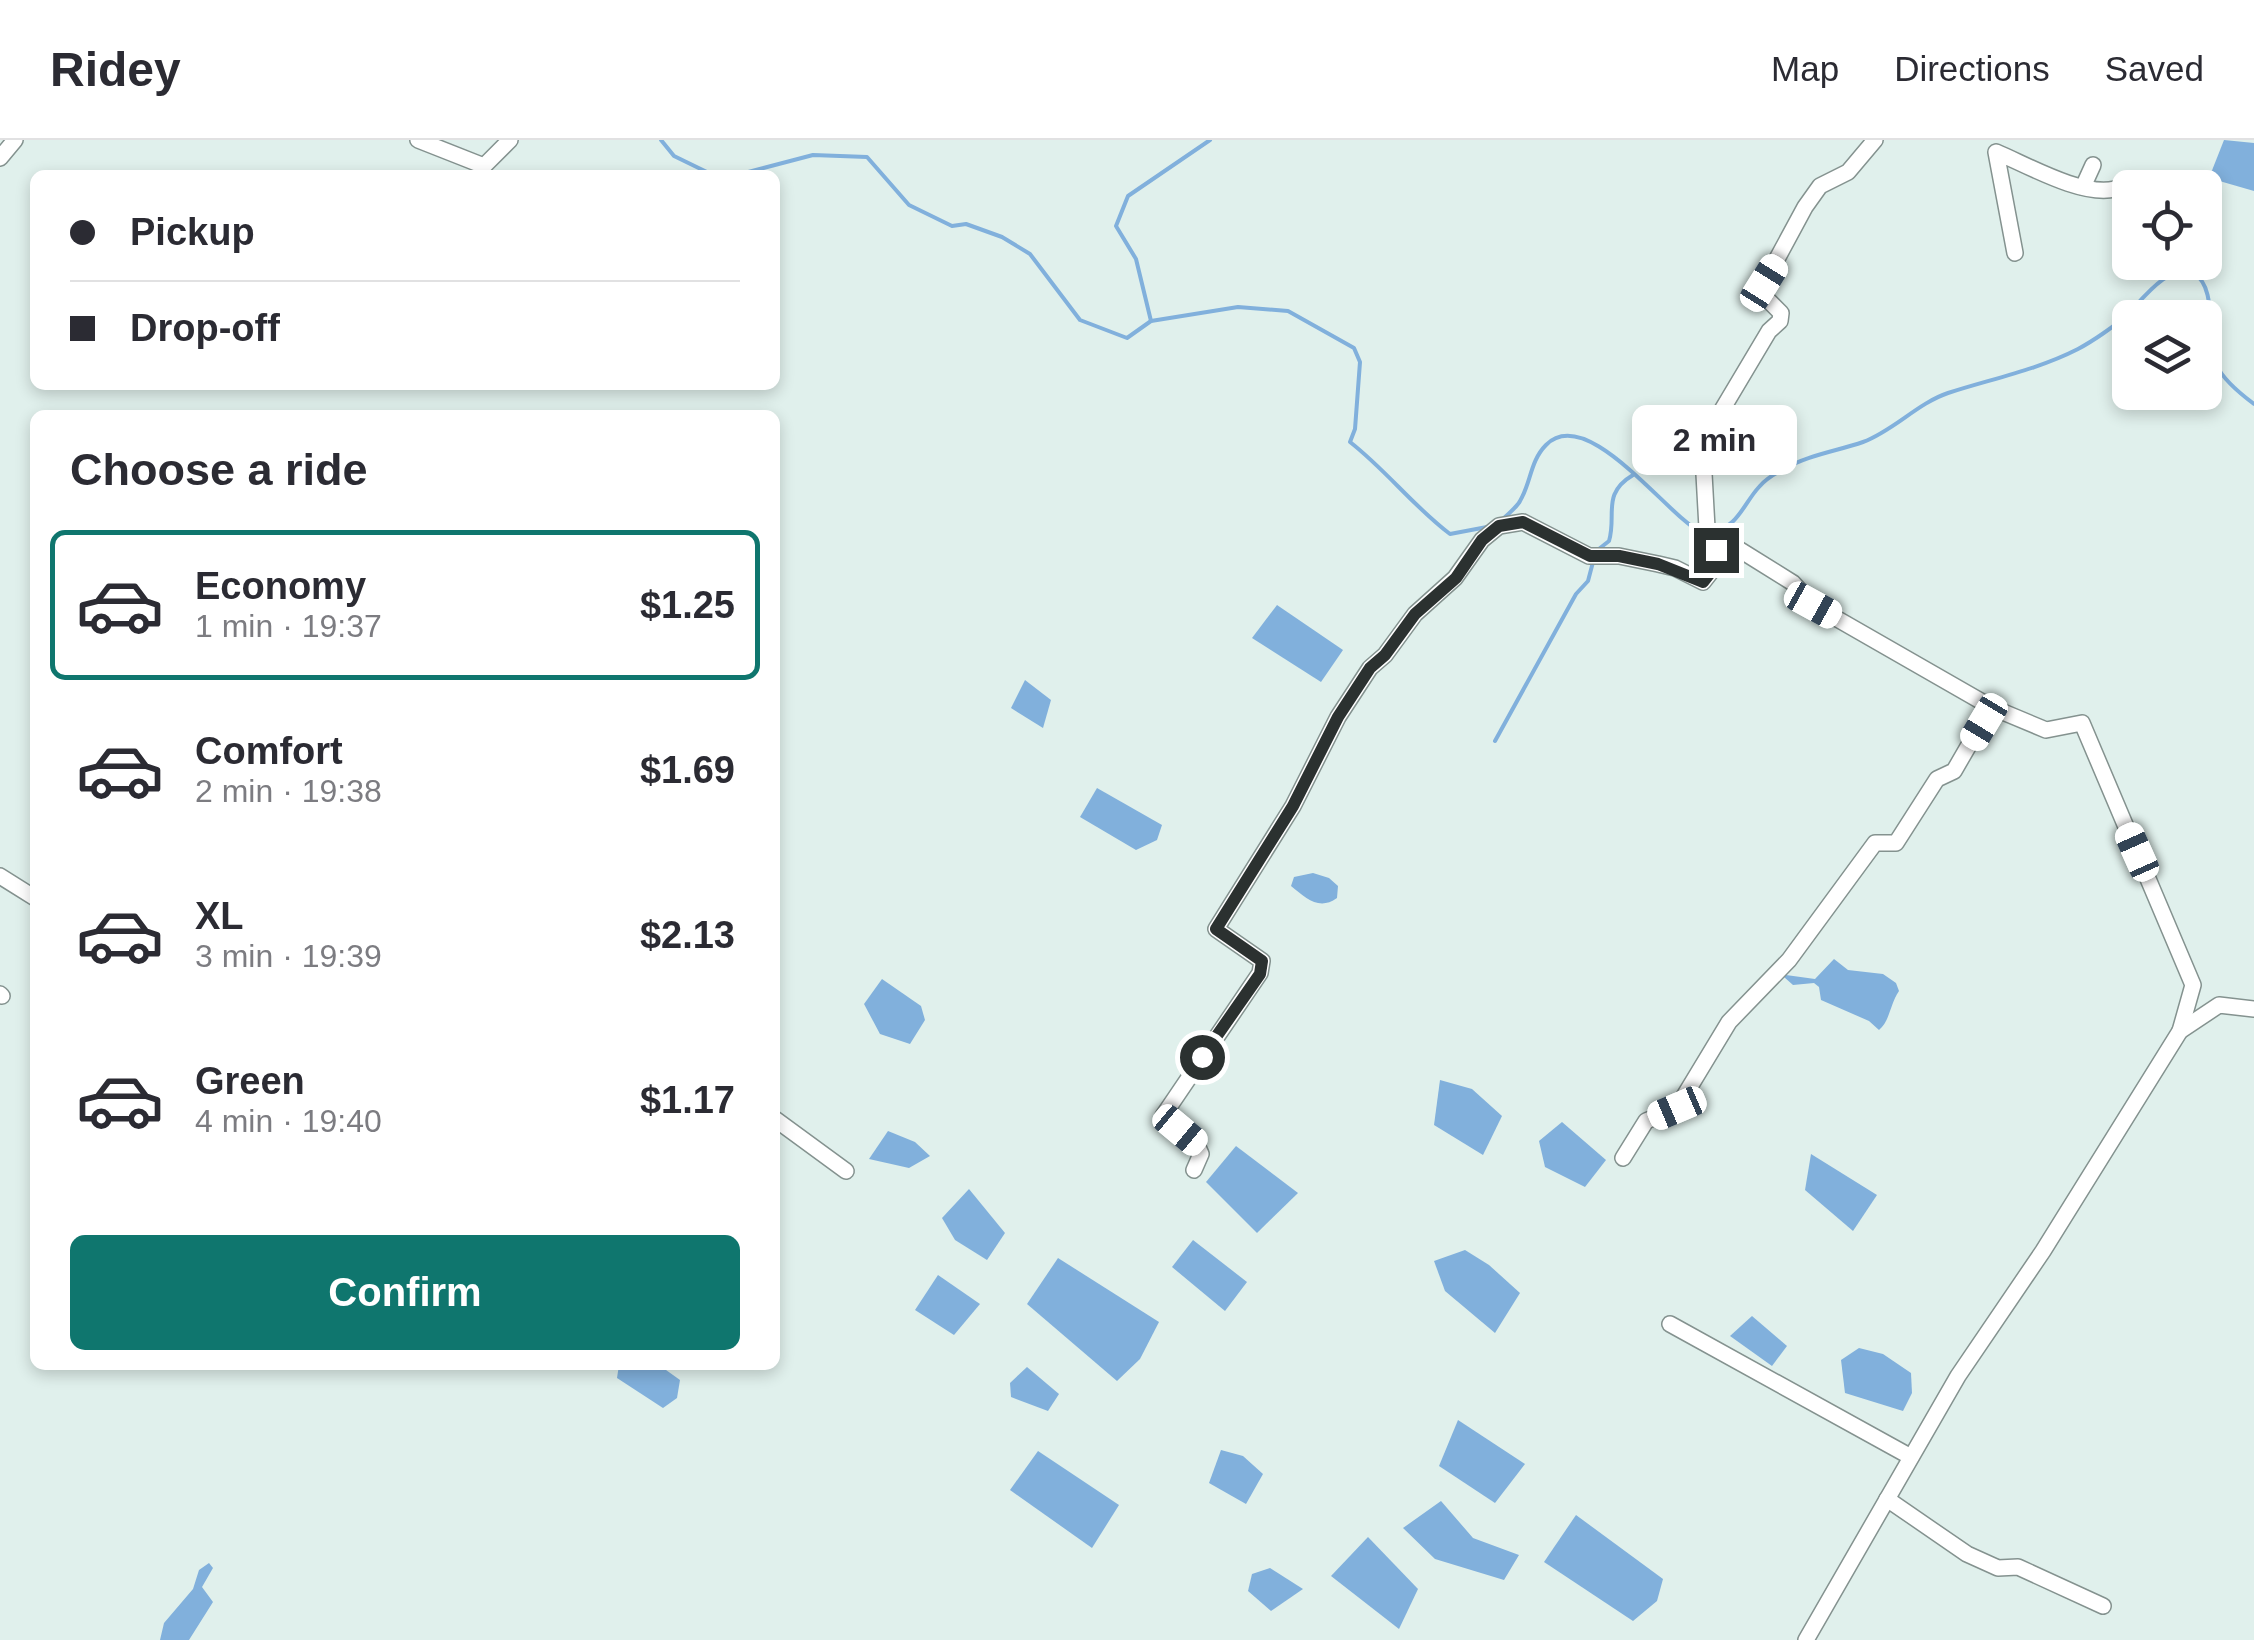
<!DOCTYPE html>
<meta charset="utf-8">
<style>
:root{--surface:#fff;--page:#f2f2f3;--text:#2b2b33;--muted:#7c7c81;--line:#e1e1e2;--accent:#0f766e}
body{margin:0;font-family:Helvetica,sans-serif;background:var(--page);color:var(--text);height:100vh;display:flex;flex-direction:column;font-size:38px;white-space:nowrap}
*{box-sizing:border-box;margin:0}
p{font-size:32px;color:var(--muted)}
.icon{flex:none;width:55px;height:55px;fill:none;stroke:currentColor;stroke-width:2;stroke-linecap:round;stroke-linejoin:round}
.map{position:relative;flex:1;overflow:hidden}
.drawer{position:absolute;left:30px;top:270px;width:750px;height:960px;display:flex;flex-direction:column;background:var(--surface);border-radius:15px;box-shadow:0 5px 15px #0003}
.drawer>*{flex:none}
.guide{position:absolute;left:30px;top:30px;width:750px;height:220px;border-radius:15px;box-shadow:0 5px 15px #0003;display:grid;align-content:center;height:220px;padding:0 40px;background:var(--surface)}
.tools{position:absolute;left:2112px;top:30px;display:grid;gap:20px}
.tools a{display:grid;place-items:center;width:110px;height:110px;border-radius:15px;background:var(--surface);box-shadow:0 5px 15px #0003;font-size:50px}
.end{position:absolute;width:45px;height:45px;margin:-22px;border:12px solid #2b3130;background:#fff;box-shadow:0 0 0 5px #fff}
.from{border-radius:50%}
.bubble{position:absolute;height:70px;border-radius:15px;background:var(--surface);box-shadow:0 5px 15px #0003;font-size:32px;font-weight:800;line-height:70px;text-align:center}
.car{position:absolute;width:30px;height:60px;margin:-30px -15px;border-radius:12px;box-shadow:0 0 8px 2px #0007;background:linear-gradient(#fff 24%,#345 0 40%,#fff 0 76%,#345 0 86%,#fff 0)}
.guide b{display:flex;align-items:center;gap:35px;height:95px;font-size:38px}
.guide b+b{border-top:2px solid var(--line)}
.guide i{width:25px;height:25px;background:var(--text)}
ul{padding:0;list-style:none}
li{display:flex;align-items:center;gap:30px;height:150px;margin:0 20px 15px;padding:0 20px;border:5px solid transparent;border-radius:15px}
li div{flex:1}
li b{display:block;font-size:38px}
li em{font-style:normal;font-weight:800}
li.selected{border-color:var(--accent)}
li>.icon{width:90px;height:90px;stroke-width:1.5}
h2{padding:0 40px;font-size:45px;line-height:120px}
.cta{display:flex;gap:20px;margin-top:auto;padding:20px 40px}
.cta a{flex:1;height:115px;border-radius:15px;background:var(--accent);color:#fff;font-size:40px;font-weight:800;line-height:115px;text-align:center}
header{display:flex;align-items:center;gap:60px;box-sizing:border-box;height:140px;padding:0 50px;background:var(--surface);border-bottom:2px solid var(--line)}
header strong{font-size:48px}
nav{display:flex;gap:55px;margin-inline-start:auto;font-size:35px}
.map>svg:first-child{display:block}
.water{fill:#81b0dc}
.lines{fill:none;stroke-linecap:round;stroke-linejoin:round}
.stream{stroke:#81b0dc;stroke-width:4}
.minor-casing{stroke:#84928f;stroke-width:18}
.minor{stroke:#fff;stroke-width:15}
.route{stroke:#2b3130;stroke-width:12}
</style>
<header>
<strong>Ridey</strong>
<nav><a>Map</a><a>Directions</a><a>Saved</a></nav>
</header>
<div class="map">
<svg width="2254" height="1500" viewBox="0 0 2254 1500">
<rect width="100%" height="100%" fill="#e0f0ec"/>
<!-- water -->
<g class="water">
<polygon points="2224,0 2254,3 2254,51 2209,38"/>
<polygon points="1277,465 1343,510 1321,542 1252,498"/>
<polygon points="1025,540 1051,560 1043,588 1011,568"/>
<polygon points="1097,648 1162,685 1157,700 1136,710 1080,677"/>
<path d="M1313,733L1329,738L1338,746L1337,758C1319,771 1306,758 1291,746L1294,737Z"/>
<path d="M1834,819L1848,830L1883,834L1896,843L1899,851C1890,864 1890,881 1879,890L1869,881L1821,860L1819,847L1814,843L1793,845L1784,837L1786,835L1815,839Z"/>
<polygon points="882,839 921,866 925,880 910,904 880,894 864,864"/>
<polygon points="1440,940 1472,949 1502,976 1483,1015 1434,985"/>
<polygon points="1562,982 1606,1020 1585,1047 1545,1027 1539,1001"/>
<polygon points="888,991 915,1002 930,1016 909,1028 869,1019"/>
<polygon points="1236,1006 1298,1053 1257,1093 1206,1042"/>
<polygon points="1811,1014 1877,1055 1853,1091 1805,1050"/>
<polygon points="969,1049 1005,1093 987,1120 955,1100 942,1078"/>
<polygon points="1193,1100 1247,1142 1225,1171 1172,1127"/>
<polygon points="1465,1110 1489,1125 1520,1153 1495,1193 1445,1151 1434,1121"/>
<polygon points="1058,1118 1159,1182 1140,1219 1117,1241 1027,1164"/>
<polygon points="938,1135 980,1164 954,1195 915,1170"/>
<polygon points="1752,1176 1787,1206 1772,1226 1730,1196"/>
<polygon points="1859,1208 1883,1214 1911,1233 1912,1253 1903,1271 1845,1253 1841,1220"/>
<polygon points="619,1225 659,1225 680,1240 677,1258 663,1268 617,1238"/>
<polygon points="1027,1227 1059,1254 1048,1271 1011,1257 1010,1243"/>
<polygon points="1458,1280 1525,1324 1495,1363 1439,1326"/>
<polygon points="1221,1310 1243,1316 1263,1334 1246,1364 1209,1343"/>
<polygon points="1038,1311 1119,1365 1092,1408 1010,1350"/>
<polygon points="1441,1361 1473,1398 1519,1415 1504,1440 1435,1419 1403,1388"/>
<polygon points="1576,1375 1663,1439 1657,1461 1633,1481 1544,1422"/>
<polygon points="1368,1397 1418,1449 1399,1489 1331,1436"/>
<polygon points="209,1423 213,1428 202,1447 213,1462 189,1500 160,1500 164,1483 193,1449 199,1430"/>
<polygon points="1270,1428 1303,1449 1271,1471 1248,1451 1252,1434"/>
</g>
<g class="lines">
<!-- stream -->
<g class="stream">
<polyline points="661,0 674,16 713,35"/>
<path d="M737,35L813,15L867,17L909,65L952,86L966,84L1002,97L1030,114L1080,180L1127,198L1151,181L1238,167L1288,171L1354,208L1360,222L1355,289L1350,302C1386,330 1414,367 1450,394L1487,387"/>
<polyline points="1151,181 1136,119 1116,86 1128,56 1210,0"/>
<path d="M1504,378C1509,373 1517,367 1520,361C1531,343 1530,321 1546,305C1587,263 1667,376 1702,393"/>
<path d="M1711,392C1737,389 1744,363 1759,347C1765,340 1776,333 1784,329C1808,315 1837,311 1863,302C1893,291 1918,263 1948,253C1991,239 2037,230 2078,209C2093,201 2115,186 2128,174C2141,161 2170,121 2194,134C2218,146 2206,202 2217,226C2224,241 2242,255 2254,264"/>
<path d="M1595,412L1609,401C1617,375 1601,354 1633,335"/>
<polyline points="1495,601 1576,454 1588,441 1593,422"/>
</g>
<!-- minor casing -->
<g class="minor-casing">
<g id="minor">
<polyline points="418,0 484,26 510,0"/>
<polyline points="0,18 15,0"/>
<polyline points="2083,47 2093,25"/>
<path d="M2015,113L1996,12C2027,25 2082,57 2115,49"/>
<polyline points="1732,405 1716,410 1708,406 1703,316 1716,280 1769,191 1780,181 1781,173 1762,154 1764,143 1805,67 1820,46 1848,32 1875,0"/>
<polyline points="0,736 35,758"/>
<polyline points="0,854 2,856"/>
<polyline points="775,979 846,1031"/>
<polyline points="1623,1018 1646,981 1677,968 1729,882 1789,820 1875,703 1896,703 1937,639 1954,631 1991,567"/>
<polyline points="1194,1030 1201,1014 1197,1005 1163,976 1260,833 1262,821 1216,789 1293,666 1338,577 1370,528 1385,515 1415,474 1455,438 1482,400 1499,386 1523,382 1589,416 1619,416 1658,424 1675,428 1703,442 1732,405 1793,443 1813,465 1991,567 2046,590 2082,583 2193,845 2180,891"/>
<polyline points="1670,1184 1911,1317"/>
<polyline points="1887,1359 1967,1414 1998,1428 2018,1427 2103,1466"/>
<polyline points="1806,1500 1958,1236 2043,1111 2180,891 2219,865 2254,869"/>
</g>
</g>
<!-- minor -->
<use href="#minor" class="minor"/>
</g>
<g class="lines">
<!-- route -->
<polyline class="route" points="1202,917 1260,834 1262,821 1216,789 1293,666 1338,577 1370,528 1385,515 1415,474 1456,438 1482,400 1499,386 1523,382 1590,416 1619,416 1658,424 1703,442 1732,405 1716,410"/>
</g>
</svg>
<div class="tools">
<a><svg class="icon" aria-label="locate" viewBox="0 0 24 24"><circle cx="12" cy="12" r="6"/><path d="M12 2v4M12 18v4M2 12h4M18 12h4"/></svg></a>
<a><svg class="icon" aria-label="layers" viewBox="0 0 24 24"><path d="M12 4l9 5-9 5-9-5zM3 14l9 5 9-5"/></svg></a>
</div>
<i class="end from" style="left:1202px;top:917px"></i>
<i class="end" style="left:1716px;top:410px"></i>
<div class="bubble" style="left:1632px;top:265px;width:165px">2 min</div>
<i class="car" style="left:1764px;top:143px;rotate:32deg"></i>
<i class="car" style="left:1813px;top:465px;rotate:119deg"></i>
<i class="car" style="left:1984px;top:582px;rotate:211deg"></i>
<i class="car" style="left:2137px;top:712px;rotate:336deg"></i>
<i class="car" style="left:1677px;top:968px;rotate:247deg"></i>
<i class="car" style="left:1180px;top:990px;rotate:130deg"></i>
<div class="guide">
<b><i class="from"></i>Pickup</b>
<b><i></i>Drop-off</b>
</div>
<section class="drawer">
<h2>Choose a ride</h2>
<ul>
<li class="selected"><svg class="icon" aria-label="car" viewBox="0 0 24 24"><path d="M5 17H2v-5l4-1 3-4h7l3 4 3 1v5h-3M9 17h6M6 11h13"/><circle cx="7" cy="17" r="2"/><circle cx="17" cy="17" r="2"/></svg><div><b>Economy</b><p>1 min · 19:37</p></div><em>$1.25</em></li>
<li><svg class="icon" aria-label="car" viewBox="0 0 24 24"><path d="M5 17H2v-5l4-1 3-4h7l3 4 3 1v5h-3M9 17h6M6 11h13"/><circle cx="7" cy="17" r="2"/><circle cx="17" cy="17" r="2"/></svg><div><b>Comfort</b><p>2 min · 19:38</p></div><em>$1.69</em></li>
<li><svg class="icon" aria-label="car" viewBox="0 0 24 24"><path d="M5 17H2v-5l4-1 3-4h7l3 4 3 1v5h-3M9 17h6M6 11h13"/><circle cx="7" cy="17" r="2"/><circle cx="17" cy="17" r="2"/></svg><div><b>XL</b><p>3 min · 19:39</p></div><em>$2.13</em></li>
<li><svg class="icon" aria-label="car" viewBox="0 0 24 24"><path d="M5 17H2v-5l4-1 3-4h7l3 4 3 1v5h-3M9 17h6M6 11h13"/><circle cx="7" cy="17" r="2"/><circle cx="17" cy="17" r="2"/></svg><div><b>Green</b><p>4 min · 19:40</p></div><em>$1.17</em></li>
</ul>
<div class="cta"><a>Confirm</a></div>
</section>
</div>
